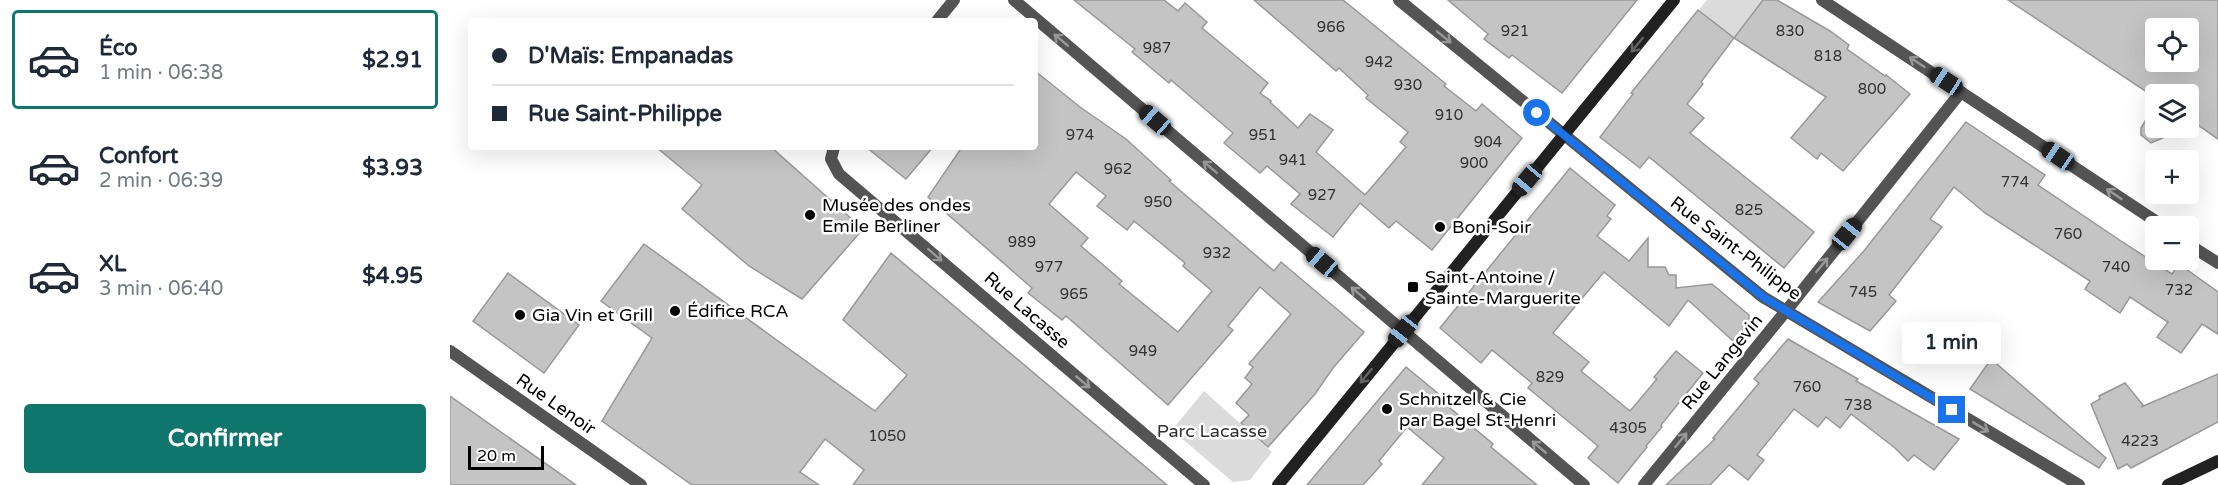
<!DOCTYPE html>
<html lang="fr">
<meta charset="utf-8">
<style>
:root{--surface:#fff;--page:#f6f6f7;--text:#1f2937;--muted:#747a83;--line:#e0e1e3;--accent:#0f766e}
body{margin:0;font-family:"Varela Round",sans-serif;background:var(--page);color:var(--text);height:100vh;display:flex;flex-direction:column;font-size:22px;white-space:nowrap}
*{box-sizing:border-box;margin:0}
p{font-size:20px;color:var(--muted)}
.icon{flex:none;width:33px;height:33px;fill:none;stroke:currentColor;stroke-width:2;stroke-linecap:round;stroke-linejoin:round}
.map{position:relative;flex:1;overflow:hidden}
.drawer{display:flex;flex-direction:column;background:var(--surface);width:450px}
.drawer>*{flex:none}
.banner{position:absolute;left:18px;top:18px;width:570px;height:132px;border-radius:6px;box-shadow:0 6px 24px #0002;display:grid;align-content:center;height:132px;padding:0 24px;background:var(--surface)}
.fabs{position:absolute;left:1695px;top:18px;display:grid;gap:12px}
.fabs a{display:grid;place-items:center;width:54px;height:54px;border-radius:6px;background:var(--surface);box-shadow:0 6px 24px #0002;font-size:30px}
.scale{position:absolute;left:18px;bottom:15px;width:76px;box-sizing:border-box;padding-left:6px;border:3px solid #000;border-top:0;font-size:16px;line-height:21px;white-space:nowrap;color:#000;-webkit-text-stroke:4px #fff;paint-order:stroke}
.end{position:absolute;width:27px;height:27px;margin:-14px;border:8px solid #1a73e8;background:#fff;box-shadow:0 0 0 3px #fff}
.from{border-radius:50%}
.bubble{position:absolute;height:42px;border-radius:6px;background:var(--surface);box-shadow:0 6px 24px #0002;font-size:20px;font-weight:800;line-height:42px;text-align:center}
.car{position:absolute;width:18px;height:36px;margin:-18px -9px;border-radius:8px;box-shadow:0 0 4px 2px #0007;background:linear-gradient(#222 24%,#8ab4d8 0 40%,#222 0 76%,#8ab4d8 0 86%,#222 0)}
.banner b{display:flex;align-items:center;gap:21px;height:57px;font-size:22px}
.banner b+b{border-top:2px solid var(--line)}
.banner i{width:15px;height:15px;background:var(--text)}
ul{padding:10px 0 0;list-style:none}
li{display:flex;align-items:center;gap:18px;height:99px;margin:0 12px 9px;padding:0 12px;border:3px solid transparent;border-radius:6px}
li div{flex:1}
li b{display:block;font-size:22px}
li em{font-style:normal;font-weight:800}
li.selected{border-color:var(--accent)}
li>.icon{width:54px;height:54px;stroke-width:1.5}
.button{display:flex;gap:12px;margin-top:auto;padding:12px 24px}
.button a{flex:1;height:69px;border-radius:6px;background:var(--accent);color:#fff;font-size:24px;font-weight:800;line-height:69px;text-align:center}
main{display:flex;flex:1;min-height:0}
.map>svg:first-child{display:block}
.green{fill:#dbdbdb}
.building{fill:#c4c4c4;stroke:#989898;stroke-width:1.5;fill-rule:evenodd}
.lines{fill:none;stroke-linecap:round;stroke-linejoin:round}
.street{stroke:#545454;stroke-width:12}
.secondary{stroke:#212121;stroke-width:12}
.oneway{stroke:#989898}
.oneway2{stroke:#646464}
.route{stroke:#1a73e8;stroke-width:8}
.poi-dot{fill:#000;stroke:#fff;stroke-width:2}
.labels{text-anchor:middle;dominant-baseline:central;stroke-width:5;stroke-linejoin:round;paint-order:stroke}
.number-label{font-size:15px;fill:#313131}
.poi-label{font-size:18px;fill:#000;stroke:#fff;text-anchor:start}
.street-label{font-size:18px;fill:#000;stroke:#fff}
.park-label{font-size:18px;fill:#323232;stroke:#fff}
</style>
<main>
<section class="drawer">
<ul>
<li class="selected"><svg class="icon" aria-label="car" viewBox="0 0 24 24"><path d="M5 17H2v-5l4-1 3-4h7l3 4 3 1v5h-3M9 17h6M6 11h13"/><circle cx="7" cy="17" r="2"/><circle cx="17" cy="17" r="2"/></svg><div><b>Éco</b><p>1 min · 06:38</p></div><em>$2.91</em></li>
<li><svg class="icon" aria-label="car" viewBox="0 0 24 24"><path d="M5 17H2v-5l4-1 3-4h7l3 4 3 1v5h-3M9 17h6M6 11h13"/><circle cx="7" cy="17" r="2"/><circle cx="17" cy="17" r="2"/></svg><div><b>Confort</b><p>2 min · 06:39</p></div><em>$3.93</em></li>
<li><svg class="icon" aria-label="car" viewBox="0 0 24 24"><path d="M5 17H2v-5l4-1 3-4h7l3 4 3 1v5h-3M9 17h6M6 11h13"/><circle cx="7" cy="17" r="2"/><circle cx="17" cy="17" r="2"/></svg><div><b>XL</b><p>3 min · 06:40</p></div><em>$4.95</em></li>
</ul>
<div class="button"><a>Confirmer</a></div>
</section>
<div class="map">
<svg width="1768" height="485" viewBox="0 0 1768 485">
<rect width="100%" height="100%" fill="#fff"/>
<!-- green -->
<g class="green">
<polygon points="1257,0 1313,0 1284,38 1248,11"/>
<polygon points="754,391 822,452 800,480 783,482 722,430"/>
</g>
<!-- building -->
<g class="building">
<polygon points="624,0 714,0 728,11 735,3 757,22 752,28 818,83 810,93 821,101 820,102 848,128 860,114 883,130 866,152 915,195 956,147 950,142 958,132 916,98 918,95 889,68 886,71 804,0 893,0 996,84 994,86 1026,111 1032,104 1072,138 982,250 946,221 939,228 910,203 883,237 841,204 850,194 817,166 810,173 774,143 783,133 721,80 719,83 682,52 685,49"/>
<polygon points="998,0 1187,0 1112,93 1062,55 1059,58 1034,39 1038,34"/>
<polygon points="1313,0 1327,0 1380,31 1399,45 1397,49 1435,76 1436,75 1460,94 1393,171 1371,153 1367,159 1341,138 1376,97 1284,38"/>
<path d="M1558,0H1768V139L1738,118V94H1706V98ZM1706,28H1738V62H1706Z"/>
<polygon points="1248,10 1284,38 1251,82 1253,84 1237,104 1254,118 1240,133 1364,232 1334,268 1199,157 1190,168 1150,137 1183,94 1181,93"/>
<path d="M585,71L630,107L676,139L721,180L719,181L824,271L831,262L914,332L883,368L865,394L818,447L791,423L799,415L786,403L802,384L795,378L803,367L799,364L841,314L810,287L778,326L783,330L718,405L616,316L612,320L578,293L582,288L478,197L512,147H585ZM626,172L656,196L647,206L677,230L684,221L735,263L733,266L762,291L728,332L669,284L672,281L631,246L638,238L599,204Z"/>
<polygon points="1706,103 1706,128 1721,128 1713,138 1701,143 1691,135 1691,128"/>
<polygon points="1516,122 1595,175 1588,185 1668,239 1722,274 1729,264 1768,292 1768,334 1752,324 1731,353 1707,337 1718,322 1680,297 1670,313 1635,289 1640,281 1535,213 1504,187 1480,219 1492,227 1439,295 1446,301 1420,331 1368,302 1413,252"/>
<polygon points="206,147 321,147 413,229 352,299 299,266 232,209 252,185"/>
<polygon points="416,147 483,147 456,179"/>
<polygon points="1120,168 1165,205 1157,216 1161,219 1147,236 1179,261 1198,238 1198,267 1215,267 1219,275 1226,275 1226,288 1262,284 1299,315 1299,323 1283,341 1238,300 1219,326 1154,272 1103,333 1139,362 1131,371 1180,411 1207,379 1204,377 1226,351 1253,373 1211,425 1212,427 1196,446 1197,447 1168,483 1138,458 1148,446 1078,388 1082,383 1042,350 1031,363 990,328"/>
<polygon points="194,244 425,411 457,375 393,320 441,253 717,485 403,485 414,470 375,439 350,472 369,485 242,485 152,421 202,338 151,301"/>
<polygon points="58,273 129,325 94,373 23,321"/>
<polygon points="1338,339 1408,379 1406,381 1509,439 1484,470 1464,455 1458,461 1445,448 1401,414 1390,428 1376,417 1368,427 1344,409 1307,455 1314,460 1298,480 1279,465 1260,485 1216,485 1265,439 1263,438 1309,383 1304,379"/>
<polygon points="1541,359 1656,458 1649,468 1520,389"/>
<polygon points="956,367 1002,405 1000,408 1043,444 1041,447 1087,485 972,485 994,458 957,427 929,461 932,464 913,485 857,485"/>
<polygon points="1768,374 1768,422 1681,468 1677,464 1668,469 1641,404 1650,399 1649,396 1675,383 1693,405 1691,407"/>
<polygon points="0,396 126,485 0,485"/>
</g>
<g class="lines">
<!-- street -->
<g class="street">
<polyline points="564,0 1134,485"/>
<polyline points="949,0 1313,297 1629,485"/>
<polyline points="1372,0 1713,226"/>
<polyline points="487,21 504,0"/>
<polyline points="384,147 381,159 389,174 754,485"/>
<polyline points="1738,244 1768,263"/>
<polyline points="0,351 191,485"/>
<polyline points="1194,485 1336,311 1511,92"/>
</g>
<!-- secondary -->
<g class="secondary">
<polyline points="828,485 1224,0"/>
<polyline points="1718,485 1768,461"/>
</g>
</g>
<!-- one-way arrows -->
<defs><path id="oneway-shaft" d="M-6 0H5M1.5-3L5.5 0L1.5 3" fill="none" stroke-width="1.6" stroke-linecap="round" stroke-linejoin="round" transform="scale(1.5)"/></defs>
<g class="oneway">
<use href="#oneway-shaft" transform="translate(994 37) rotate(39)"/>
<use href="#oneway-shaft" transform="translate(611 40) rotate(-140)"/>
<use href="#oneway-shaft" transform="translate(1467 62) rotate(-147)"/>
<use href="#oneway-shaft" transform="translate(760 167) rotate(-139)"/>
<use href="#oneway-shaft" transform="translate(1664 194) rotate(-146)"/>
<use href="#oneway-shaft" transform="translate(485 255) rotate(41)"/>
<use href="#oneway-shaft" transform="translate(1372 265) rotate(-51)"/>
<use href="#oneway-shaft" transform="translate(908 293) rotate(-140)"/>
<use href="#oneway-shaft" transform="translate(633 382) rotate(40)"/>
<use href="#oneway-shaft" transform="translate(1531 427) rotate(31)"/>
<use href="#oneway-shaft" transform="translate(1231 440) rotate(-51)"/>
<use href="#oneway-shaft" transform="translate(1089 447) rotate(-140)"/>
</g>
<g class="oneway2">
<use href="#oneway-shaft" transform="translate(1187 45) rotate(129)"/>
<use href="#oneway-shaft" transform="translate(916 376) rotate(129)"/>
</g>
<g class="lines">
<!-- route -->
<polyline class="route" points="1087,113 1313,297 1502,410"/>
</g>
<!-- markers -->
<g class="poi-dot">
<circle cx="360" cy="215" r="6"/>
<circle cx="990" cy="227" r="6"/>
<rect x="957" y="281" width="12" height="12" rx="3"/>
<circle cx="225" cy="311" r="6"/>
<circle cx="70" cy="315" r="6"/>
<circle cx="937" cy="409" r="6"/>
</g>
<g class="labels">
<!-- number labels -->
<g class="number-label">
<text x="881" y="27">966</text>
<text x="1065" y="31">921</text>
<text x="1340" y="31">830</text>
<text x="707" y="48">987</text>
<text x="1378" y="56">818</text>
<text x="929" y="62">942</text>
<text x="958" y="85">930</text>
<text x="1422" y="89">800</text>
<text x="999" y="115">910</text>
<text x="630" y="135">974</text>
<text x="813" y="135">951</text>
<text x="1038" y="142">904</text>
<text x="843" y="160">941</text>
<text x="1024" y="163">900</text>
<text x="668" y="169">962</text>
<text x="1565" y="182">774</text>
<text x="872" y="195">927</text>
<text x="708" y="202">950</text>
<text x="1299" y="210">825</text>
<text x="1618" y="234">760</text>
<text x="572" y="242">989</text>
<text x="767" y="253">932</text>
<text x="599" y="267">977</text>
<text x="1666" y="267">740</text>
<text x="1729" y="290">732</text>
<text x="1413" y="292">745</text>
<text x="624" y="294">965</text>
<text x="693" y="351">949</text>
<text x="1100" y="377">829</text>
<text x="1357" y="387">760</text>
<text x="1408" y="405">738</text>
<text x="1178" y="428">4305</text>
<text x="437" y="436">1050</text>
<text x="1690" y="441">4223</text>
</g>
<!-- poi labels -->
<g class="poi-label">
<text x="372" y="205">Musée des ondes<tspan x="372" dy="21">Emile Berliner</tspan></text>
<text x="1002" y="227">Boni-Soir</text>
<text x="975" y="277">Saint-Antoine /<tspan x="975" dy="21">Sainte-Marguerite</tspan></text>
<text x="237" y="311">Édifice RCA</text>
<text x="82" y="315">Gia Vin et Grill</text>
<text x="949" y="399">Schnitzel &amp; Cie<tspan x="949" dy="21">par Bagel St-Henri</tspan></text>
</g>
<!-- street labels -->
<g class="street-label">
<text transform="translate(1286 248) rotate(37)">Rue Saint-Philippe</text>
<text transform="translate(577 310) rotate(41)">Rue Lacasse</text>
<text transform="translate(1272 362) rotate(-51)">Rue Langevin</text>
<text transform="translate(106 404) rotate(35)">Rue Lenoir</text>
</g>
<!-- park labels -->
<g class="park-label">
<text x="762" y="431">Parc Lacasse</text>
</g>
</g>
</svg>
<div class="fabs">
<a><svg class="icon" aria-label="locate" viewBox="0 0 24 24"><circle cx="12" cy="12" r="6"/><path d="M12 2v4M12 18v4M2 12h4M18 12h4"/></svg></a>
<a><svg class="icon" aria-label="layers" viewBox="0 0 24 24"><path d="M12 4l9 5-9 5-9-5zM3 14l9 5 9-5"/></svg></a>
<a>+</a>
<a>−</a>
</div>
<div class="scale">20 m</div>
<i class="end from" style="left:1087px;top:113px"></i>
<i class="end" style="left:1502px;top:410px"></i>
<div class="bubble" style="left:1452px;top:322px;width:99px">1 min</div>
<i class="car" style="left:1496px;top:81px;rotate:303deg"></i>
<i class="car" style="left:705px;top:120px;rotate:311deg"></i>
<i class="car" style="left:1608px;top:156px;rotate:304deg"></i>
<i class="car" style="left:1077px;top:180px;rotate:220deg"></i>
<i class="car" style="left:1397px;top:234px;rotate:39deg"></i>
<i class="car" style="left:872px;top:262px;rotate:310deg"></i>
<i class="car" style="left:953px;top:331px;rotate:219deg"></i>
<div class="banner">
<b><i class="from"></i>D'Maïs: Empanadas</b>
<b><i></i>Rue Saint-Philippe</b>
</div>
</div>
</main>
